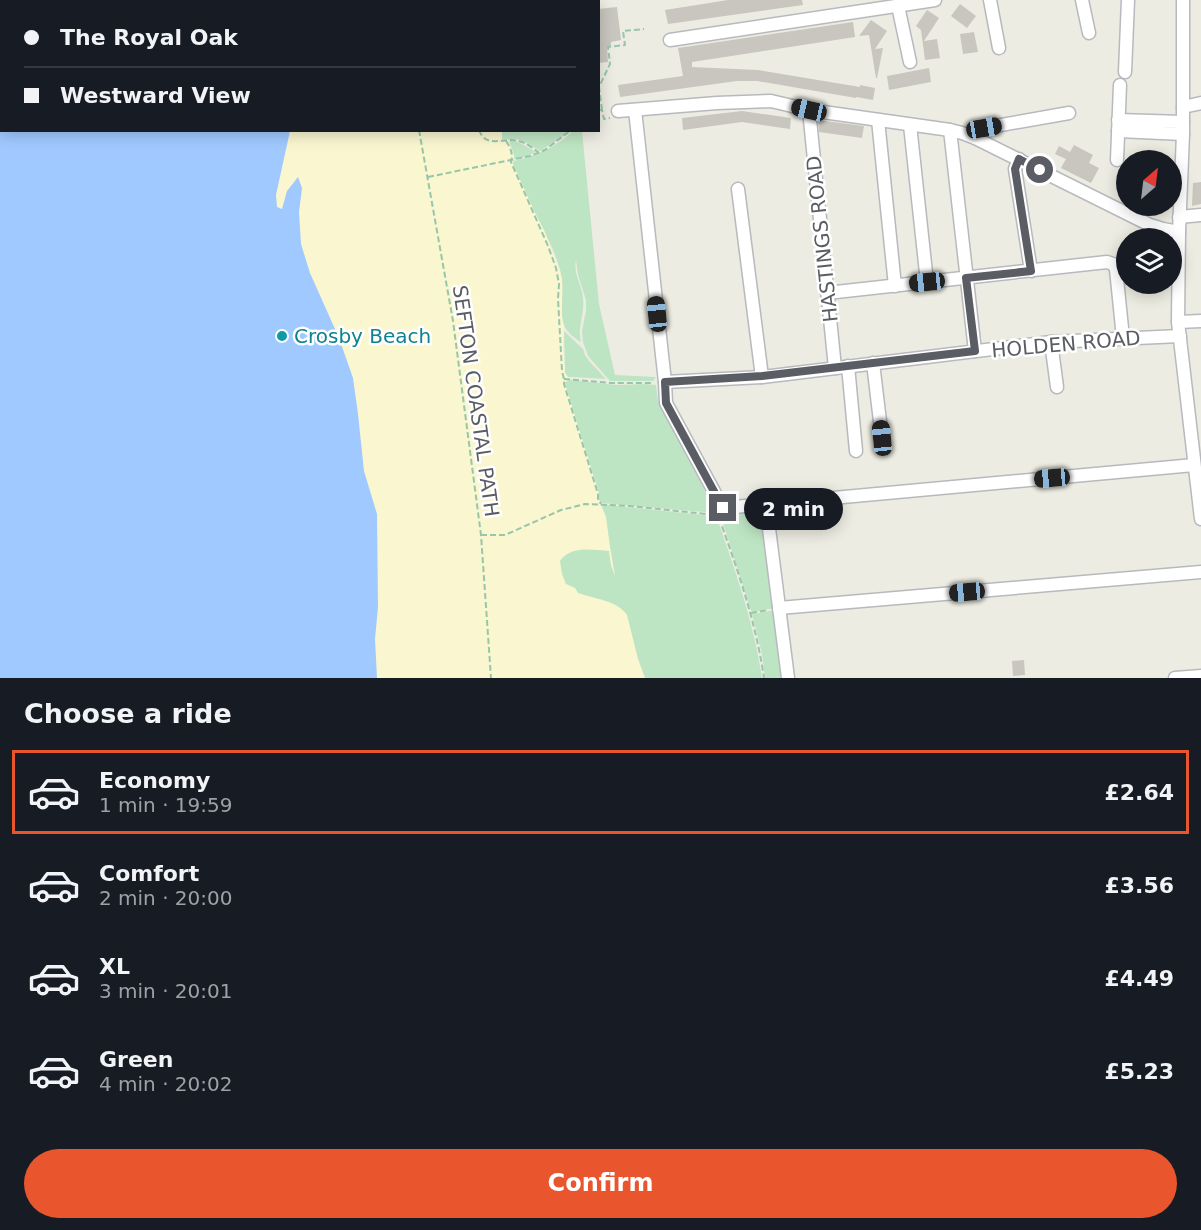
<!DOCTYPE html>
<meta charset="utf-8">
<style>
:root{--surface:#171b24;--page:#20242c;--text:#f1f3f6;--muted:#9ea1a6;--line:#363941;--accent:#e9552c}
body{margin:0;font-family:"DejaVu Sans",sans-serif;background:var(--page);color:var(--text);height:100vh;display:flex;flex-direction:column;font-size:22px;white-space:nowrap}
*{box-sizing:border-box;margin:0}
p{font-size:20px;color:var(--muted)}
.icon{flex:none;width:33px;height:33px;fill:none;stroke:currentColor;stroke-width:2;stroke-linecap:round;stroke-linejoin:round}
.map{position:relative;height:678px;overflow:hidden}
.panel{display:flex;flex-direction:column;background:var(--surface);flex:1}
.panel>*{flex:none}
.top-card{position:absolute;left:0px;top:0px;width:600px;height:132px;box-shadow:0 3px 15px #0003;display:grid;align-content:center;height:132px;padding:0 24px;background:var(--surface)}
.needle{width:39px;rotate:28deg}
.tools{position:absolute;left:1116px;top:150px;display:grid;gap:12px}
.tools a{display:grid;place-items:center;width:66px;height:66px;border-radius:50%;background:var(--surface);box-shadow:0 3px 15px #0003;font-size:30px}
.end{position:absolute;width:27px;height:27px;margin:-14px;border:8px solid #5a5d63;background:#fff;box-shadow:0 0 0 3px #fff}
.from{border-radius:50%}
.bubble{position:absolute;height:42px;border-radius:21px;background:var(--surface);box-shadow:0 3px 15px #0003;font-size:20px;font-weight:700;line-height:42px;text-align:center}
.car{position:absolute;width:18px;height:36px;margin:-18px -9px;border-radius:8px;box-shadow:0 0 4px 2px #0007;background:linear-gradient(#222 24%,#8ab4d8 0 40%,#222 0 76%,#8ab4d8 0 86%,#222 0)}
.top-card b{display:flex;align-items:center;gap:21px;height:57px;font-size:22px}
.top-card b+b{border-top:2px solid var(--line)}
.top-card i{width:15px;height:15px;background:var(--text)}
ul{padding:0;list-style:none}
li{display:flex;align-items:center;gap:18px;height:84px;margin:0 12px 9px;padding:0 12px;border:3px solid transparent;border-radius:0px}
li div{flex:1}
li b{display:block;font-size:22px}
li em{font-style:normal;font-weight:700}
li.current{border-color:var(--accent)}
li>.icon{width:54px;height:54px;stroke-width:1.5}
h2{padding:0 24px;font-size:27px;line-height:72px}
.primary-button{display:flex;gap:12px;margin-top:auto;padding:12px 24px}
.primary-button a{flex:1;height:69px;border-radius:36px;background:var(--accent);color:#fff;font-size:24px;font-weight:700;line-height:69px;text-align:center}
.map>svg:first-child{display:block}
.green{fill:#bee5c3}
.sand{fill:#faf6d0}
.water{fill:#a0c9ff}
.building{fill:#c8c6bf}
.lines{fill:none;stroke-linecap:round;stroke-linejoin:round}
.minor-casing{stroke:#b7b9be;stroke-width:15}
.path{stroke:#97c6aa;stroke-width:2;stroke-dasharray:6 3;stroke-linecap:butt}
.minor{stroke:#fff;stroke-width:12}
.route{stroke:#5a5d63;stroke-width:8}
.culture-dot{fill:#0f9aa8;stroke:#fff;stroke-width:2}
.labels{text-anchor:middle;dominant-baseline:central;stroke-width:5;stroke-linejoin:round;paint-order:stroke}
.street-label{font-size:20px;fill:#5a5d63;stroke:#fff}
.culture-label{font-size:20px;fill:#0d838f;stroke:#fff;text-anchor:start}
</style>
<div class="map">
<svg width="1201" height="678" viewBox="0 0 1201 678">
<rect width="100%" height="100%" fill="#edece2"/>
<!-- green -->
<g class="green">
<polygon points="442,131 570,131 565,135 540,151 527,143 516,139 490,140"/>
<path d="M573,131H582L599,304L615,375L656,377L653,381H610L588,356L583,342L582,331L586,311V300L578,275L576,260C573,275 582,284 583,298C585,313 577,328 581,342C552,325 565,308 562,280C560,260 545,233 536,215C527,199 520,180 512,163L513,161C537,156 556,147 573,131Z"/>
<polygon points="509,141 518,142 536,152 525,157 514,159 514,155"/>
<polygon points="564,331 583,349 585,355 589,361 606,379 572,377 568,377 565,373"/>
<polygon points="570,380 617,385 644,384 656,385 658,401 716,512 715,513 601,503 599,500 599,494 565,384 565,382"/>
<path d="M607,505L703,515L716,518L719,524C737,575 754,625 762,678H500L583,597L494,539Z"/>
<polygon points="764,511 775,608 753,612 751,611 721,517 721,515 725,514"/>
<polygon points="775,610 784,678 765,678 762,654 752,614"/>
</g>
<!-- sand -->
<path class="sand" d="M0,0H390L391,1L2,2V130L502,131V140H508L514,155L513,164L536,215L544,230L560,272L562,280V316L564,327L563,342L565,373L570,380L565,382V384L597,487L599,494V500L606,517L610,547L615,576L611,565L609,551C592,550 571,545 560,561L562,574L566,584L575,588L578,593C594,599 617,600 627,615L638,659L645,678H0Z"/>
<!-- water -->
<polygon class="water" points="0,0 310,0 310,1 2,2 2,130 290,131 276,195 277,207 282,209 287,191 298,177 302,188 299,212 301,244 310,273 339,338 353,378 358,414 364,471 377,514 378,607 375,639 377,678 0,678"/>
<!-- building -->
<g class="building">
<polygon points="728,0 802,0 803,5 668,24 665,10"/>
<polygon points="960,4 976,16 967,28 951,16"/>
<polygon points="617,7 621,40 611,42 611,46 607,46 608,62 598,63 598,9"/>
<polygon points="927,10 939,18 924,41 937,39 940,58 925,60 921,30 916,26"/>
<polygon points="871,20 887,31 875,49 883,48 877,78 876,78 869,35 859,36"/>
<polygon points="853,22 855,37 692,62 692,67 758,70 860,87 860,85 875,88 873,100 856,97 856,98 757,81 737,81 620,97 618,85 683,76 678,48"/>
<polygon points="974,32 978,52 963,54 960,34"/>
<polygon points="929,68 931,82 889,90 887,76"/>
<polygon points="742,111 791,118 790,129 742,122 683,130 682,118"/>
<polygon points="818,120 864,126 862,138 819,132"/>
<polygon points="1074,145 1093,155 1089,163 1099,168 1091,183 1061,168 1066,159 1055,154 1059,146 1070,152"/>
<polygon points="1201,182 1201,204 1192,206 1193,183"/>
<polygon points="1024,660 1025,675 1013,676 1012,661"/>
</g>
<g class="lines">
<!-- minor casing -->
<g class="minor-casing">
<g id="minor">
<polyline points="990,0 999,48"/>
<polyline points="1082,0 1089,33"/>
<polyline points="1183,0 1183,134 1179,232 1178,322 1201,519"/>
<polyline points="493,2 494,0"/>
<polyline points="898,6 910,62"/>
<polyline points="670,40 935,0"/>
<polyline points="1125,72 1128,0"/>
<polyline points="1183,107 1201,103"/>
<polyline points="635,110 665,382 666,403 723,508 1194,465"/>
<polyline points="809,110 835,368"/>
<polyline points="618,111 717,103 771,101 809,110 950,130 962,133 975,138 1150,225 1163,229 1179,232"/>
<polyline points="878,120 895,286"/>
<polyline points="1118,120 1183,122"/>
<polyline points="910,125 927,282"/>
<polyline points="950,130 975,351"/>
<polyline points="1118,131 1183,134"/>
<polyline points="975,138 984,128 1069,113"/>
<polyline points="1019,159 1015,169 1031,271"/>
<polyline points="1117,160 1120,85"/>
<polyline points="738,189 762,377"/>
<polyline points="1179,217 1201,215"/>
<polyline points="827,293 1107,262 1113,264 1116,269 1123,338"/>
<polyline points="1178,322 1201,321"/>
<polyline points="1051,342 1057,387"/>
<polyline points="873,363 882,438"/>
<polyline points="848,366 856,451"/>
<polyline points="665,382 762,377 1051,342 1180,336"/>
<polyline points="766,505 788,678"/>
<polyline points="779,608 1201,572"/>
<polyline points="1175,678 1201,676"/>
</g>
</g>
<!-- path -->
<g class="path">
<polyline points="394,0 394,2"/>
<polyline points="598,110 602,110 604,119 610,118"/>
<polyline points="602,110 599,87 610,64 608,47 625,45 623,31 644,29"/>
<polyline points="419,130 453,321 481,535 491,678"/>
<path d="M479,130C486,149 503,137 518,141C525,142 533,148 539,153"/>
<path d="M506,141C511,148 513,154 511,162L548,246L556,268L559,284L558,299L562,371L564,379V384L598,494V500L601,504"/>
<polyline points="428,177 530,156 545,150 571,130"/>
<polyline points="564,379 611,383 653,383"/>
<path d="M719,518C738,570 756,623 764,678"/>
<polyline points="481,535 505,535 561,510 585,504 630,506 715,515"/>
<polyline points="751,613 768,610"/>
</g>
<!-- minor -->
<use href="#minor" class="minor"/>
</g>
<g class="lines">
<!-- route -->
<polyline class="route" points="723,508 666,403 665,382 762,376 975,351 966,278 1031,271 1015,169 1019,159 1040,170"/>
</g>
<!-- markers -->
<circle class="culture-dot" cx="282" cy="336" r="6"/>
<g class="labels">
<!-- street labels -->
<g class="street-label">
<text transform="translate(822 239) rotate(-96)">HASTINGS ROAD</text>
<text transform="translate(1066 344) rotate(-5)">HOLDEN ROAD</text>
<text transform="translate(476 401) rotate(82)">SEFTON COASTAL PATH</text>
</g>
<!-- culture labels -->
<g class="culture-label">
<text x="294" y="336">Crosby Beach</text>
</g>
</g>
</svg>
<div class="tools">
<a><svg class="needle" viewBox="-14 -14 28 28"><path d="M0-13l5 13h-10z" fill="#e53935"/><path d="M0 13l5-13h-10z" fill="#9ea1a6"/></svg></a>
<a><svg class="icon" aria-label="layers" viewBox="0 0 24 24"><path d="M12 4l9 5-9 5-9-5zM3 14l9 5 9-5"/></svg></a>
</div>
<i class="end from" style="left:1040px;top:170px"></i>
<i class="end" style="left:723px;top:508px"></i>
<div class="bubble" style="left:744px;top:488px;width:99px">2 min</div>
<i class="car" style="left:809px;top:110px;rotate:283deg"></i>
<i class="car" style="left:984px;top:128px;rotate:80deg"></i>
<i class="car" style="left:927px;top:282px;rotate:264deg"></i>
<i class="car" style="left:657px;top:314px;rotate:354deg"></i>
<i class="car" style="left:882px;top:438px;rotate:354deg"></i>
<i class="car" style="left:1052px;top:478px;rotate:265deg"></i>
<i class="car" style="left:967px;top:592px;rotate:265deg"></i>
<div class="top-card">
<b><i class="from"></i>The Royal Oak</b>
<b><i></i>Westward View</b>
</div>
</div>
<section class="panel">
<h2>Choose a ride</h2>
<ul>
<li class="current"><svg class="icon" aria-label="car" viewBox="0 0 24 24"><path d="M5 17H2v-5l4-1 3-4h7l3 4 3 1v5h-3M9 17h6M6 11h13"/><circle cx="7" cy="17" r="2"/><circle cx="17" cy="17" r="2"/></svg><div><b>Economy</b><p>1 min · 19:59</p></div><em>£2.64</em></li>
<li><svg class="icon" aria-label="car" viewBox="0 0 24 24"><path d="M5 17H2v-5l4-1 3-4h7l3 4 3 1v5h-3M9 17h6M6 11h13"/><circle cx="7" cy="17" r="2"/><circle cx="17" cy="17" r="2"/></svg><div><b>Comfort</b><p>2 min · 20:00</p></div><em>£3.56</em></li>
<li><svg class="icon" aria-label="car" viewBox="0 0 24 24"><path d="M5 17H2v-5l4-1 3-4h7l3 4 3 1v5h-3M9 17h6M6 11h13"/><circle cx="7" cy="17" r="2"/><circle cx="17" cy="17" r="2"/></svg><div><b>XL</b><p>3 min · 20:01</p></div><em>£4.49</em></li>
<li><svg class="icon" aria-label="car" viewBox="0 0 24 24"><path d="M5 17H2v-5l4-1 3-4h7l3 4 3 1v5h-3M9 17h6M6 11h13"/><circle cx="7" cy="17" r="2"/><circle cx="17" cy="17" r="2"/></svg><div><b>Green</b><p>4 min · 20:02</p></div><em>£5.23</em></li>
</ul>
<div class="primary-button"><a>Confirm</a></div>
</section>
